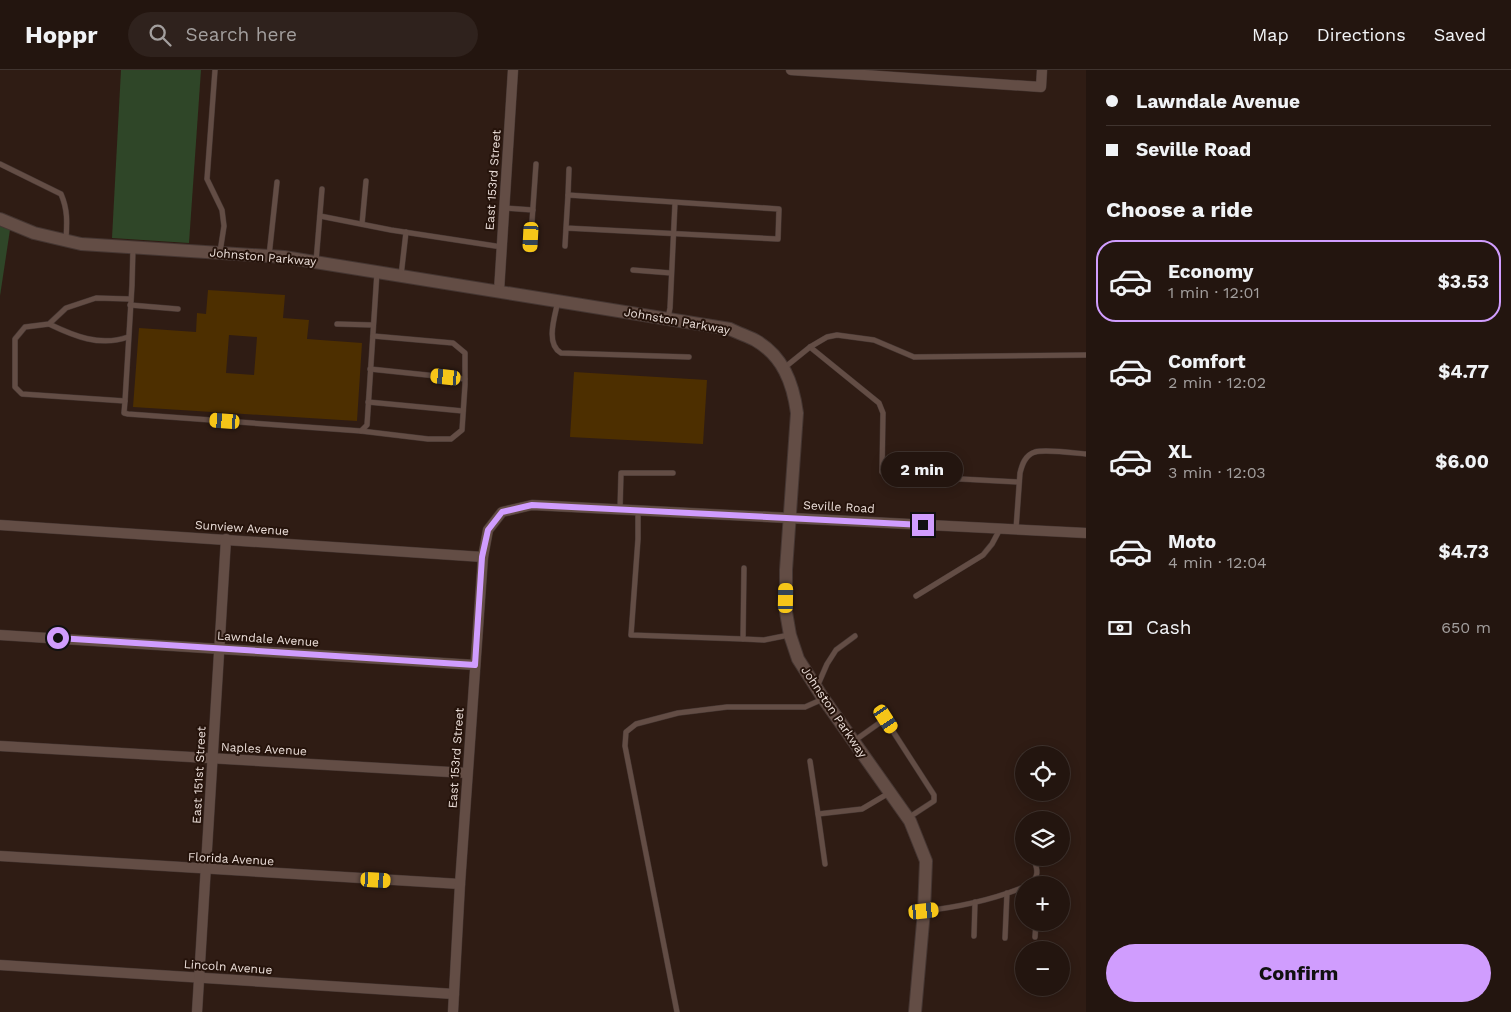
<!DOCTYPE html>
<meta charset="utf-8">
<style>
:root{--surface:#23150f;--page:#2f221d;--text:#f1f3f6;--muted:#a39f9e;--line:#40342f;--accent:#d09dfe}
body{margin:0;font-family:"Work Sans",sans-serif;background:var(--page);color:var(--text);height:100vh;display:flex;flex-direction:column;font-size:19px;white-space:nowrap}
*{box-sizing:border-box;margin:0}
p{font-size:16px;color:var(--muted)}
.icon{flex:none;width:28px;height:28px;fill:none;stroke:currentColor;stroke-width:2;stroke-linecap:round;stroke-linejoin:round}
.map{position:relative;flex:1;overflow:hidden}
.details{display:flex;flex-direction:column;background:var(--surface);width:425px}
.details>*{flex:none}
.banner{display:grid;align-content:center;height:110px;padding:0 20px;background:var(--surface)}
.tools{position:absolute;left:1015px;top:676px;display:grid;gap:10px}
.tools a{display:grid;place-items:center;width:55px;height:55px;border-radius:50%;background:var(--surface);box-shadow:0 2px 12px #0003,0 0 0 1px var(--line);font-size:25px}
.end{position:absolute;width:22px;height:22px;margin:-11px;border:6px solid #d09dfe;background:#111;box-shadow:0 0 0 2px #111}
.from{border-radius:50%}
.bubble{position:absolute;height:35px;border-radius:18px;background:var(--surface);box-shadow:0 2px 12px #0003,0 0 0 1px var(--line);font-size:16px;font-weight:700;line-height:35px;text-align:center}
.car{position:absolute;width:15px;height:30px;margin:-15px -8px;border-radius:6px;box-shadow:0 0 4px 1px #0007;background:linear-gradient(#f5c518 24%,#345 0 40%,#f5c518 0 76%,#345 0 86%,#f5c518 0)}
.banner b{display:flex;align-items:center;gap:18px;height:48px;font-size:19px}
.banner b+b{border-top:1px solid var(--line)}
.banner i{width:12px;height:12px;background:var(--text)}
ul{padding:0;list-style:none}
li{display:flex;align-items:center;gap:15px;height:82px;margin:0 10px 8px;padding:0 10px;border:2px solid transparent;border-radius:20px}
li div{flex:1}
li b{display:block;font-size:19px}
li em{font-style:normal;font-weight:700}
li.active{border-color:var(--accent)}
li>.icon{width:45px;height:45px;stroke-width:1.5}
h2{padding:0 20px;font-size:22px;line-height:60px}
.pay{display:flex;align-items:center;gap:12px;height:55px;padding:0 20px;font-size:19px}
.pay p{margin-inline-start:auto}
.primary-button{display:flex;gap:10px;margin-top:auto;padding:10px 20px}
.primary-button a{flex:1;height:58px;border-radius:30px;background:var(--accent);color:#111;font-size:20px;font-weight:700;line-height:58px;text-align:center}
header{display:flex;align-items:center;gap:30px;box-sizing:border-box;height:70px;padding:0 25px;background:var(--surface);border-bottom:1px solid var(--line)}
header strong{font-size:24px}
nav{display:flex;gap:28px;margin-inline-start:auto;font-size:18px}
.search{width:350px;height:45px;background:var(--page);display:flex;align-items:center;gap:12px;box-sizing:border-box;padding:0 18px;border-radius:28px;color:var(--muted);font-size:19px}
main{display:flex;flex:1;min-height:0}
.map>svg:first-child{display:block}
.green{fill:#2f4628}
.building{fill:#4d2f00;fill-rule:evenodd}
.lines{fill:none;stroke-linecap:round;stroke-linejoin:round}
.service-casing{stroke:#453632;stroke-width:6}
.minor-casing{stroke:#453632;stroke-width:11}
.tertiary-casing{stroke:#453632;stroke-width:14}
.service{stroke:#634d45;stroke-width:5}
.minor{stroke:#634d45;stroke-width:10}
.tertiary{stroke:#634d45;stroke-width:12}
.route{stroke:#d09dfe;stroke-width:6}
.labels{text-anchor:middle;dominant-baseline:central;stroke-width:4;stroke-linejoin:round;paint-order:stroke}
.street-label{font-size:12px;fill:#ecdfda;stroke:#25130b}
</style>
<header>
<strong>Hoppr</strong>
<div class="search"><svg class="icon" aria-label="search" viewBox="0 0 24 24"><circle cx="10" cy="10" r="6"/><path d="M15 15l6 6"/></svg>Search here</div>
<nav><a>Map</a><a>Directions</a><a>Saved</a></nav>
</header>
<main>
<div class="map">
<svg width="1086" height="942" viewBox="0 0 1086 942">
<rect width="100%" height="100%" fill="#2f1c14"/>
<!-- green -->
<g class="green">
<polygon points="121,0 201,0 189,173 112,168"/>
<polygon points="0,149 11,153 0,226"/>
</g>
<!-- building -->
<g class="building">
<path d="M208,220L285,225L283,248L309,250L307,269L362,273L357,351L133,337L139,258L196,262L197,243L206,244ZM229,265L257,267L254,305L226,303Z"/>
<polygon points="574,302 707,310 703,374 570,367"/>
</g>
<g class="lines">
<!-- service casing -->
<g class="service-casing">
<g id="service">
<polyline points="215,0 207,109 222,140 224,156 220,182"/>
<path d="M0,94L61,124C68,140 67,153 66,170"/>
<polyline points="568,125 569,99"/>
<polyline points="505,138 533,140"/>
<polyline points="320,146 391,160 502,177"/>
<polyline points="362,154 366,111"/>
<polyline points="565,176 566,158 778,169 779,139 568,125 566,158"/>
<polyline points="133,178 132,215 125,331 124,343 128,344 361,361 367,355 377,202"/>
<polyline points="530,180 536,94"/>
<polyline points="269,186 277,112"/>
<polyline points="316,192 322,119"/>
<polyline points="633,200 671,203"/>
<polyline points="401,206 406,162"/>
<path d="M558,231C555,246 545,274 561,283L689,287"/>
<polyline points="130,235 178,239"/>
<polyline points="668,248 670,238 675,133"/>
<path d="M49,254C74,266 100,277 128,267"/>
<polyline points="337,254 373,255"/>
<polyline points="810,277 879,333 883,343 882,402 885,405 1019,412"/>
<polyline points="784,298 810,277 827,267 837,265 874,270 914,287 1086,285"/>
<polyline points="370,299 465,309"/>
<polyline points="125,331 22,324 15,317 15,269 25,257 49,254 66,238 96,228 130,229"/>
<polyline points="368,332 463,341"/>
<polyline points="361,361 428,369 451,369 462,360 465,315 465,283 453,273 373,266"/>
<polyline points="620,439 621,403 673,403"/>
<polyline points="638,440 638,469 631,565 743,569"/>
<path d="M1016,459L1020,403C1022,395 1025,385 1035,382C1046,379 1074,383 1086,384"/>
<polyline points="744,498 743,569 764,570 789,565"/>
<polyline points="916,526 983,485 992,474 1000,459"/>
<polyline points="817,617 827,594 836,580 855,566"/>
<polyline points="854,671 885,649 934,725 934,731 908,748"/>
<polyline points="810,691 818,744 862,739 889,723"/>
<polyline points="818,744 825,794"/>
<path d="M1028,815C1040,808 1038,799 1033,788"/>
<path d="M924,841C959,837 992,830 1024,817"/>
<polyline points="974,866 975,832"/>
<polyline points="1035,867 1036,852"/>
<polyline points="1005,868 1007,823"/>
<polyline points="677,942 625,676 626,662 636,654 678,643 727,637 805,637 823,629"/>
</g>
</g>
<!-- minor casing -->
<g class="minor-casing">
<g id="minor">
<polyline points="791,0 1041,17 1042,0"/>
<polyline points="499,221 513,0"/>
<polyline points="0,455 483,487"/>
<polyline points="0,565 475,595"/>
<polyline points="0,676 467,703"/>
<polyline points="0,786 460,814"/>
<polyline points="0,895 454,924"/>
<polyline points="197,942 226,469"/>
<polyline points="453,942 460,814 483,487 488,460 502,442 532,435 1086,463"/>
</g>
</g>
<!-- tertiary casing -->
<g class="tertiary-casing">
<path id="tertiary" d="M0,149L34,163L81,174L284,187L730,259C738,263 747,266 755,270C783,286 793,313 797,343L786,500V542L790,565L798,589L823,628L910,751L926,791L924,841L915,942"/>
</g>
<!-- service -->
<use href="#service" class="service"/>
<!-- minor -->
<use href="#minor" class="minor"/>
<!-- tertiary -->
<use href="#tertiary" class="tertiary"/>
</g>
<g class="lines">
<!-- route -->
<polyline class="route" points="58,568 475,595 482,487 488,460 502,442 532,435 923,455"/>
</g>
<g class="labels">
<!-- street labels -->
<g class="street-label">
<text transform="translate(493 110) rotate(-86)">East 153rd Street</text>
<text transform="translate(263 187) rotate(5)">Johnston Parkway</text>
<text transform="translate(677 251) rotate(10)">Johnston Parkway</text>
<text transform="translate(839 437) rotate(3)">Seville Road</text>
<text transform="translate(242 458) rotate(4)">Sunview Avenue</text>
<text transform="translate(268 569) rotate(4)">Lawndale Avenue</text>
<text transform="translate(834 642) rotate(56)">Johnston Parkway</text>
<text transform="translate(264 679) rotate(3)">Naples Avenue</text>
<text transform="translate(456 688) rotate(-86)">East 153rd Street</text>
<text transform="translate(199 705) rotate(-87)">East 151st Street</text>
<text transform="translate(231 789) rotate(3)">Florida Avenue</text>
<text transform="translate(228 897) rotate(4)">Lincoln Avenue</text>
</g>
</g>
</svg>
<div class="tools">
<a><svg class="icon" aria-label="locate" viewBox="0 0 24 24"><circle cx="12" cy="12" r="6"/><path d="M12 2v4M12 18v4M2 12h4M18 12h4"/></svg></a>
<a><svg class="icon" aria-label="layers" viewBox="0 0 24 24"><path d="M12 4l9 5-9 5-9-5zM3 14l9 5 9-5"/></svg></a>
<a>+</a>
<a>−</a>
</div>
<i class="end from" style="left:58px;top:568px"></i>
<i class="end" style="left:923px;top:455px"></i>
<div class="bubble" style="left:881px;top:382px;width:82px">2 min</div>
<i class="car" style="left:531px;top:167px;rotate:183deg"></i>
<i class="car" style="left:446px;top:307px;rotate:276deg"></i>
<i class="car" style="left:225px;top:351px;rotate:274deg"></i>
<i class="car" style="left:786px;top:528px;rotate:1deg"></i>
<i class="car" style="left:886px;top:649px;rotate:147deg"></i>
<i class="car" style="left:376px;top:810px;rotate:93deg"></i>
<i class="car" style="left:924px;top:841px;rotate:84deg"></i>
</div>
<section class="details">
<div class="banner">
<b><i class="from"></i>Lawndale Avenue</b>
<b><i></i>Seville Road</b>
</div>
<h2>Choose a ride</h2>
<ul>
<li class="active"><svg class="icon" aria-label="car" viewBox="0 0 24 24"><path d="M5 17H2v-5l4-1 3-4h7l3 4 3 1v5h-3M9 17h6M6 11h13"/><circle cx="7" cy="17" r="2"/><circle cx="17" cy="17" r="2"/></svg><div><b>Economy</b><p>1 min · 12:01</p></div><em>$3.53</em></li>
<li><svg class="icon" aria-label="car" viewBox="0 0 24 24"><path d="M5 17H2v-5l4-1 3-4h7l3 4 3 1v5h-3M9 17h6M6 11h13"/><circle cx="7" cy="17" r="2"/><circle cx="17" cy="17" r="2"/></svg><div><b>Comfort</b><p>2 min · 12:02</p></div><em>$4.77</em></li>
<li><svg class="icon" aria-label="car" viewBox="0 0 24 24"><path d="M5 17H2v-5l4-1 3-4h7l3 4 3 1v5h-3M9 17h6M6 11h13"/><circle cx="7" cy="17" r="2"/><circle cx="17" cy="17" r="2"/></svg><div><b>XL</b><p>3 min · 12:03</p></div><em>$6.00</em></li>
<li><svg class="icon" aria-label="car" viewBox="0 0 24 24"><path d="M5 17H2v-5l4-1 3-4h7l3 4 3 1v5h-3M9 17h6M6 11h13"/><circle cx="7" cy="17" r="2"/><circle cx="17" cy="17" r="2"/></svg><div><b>Moto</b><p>4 min · 12:04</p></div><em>$4.73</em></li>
</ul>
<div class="pay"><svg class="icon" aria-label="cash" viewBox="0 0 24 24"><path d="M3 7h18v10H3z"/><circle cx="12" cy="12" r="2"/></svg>Cash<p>650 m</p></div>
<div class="primary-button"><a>Confirm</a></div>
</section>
</main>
